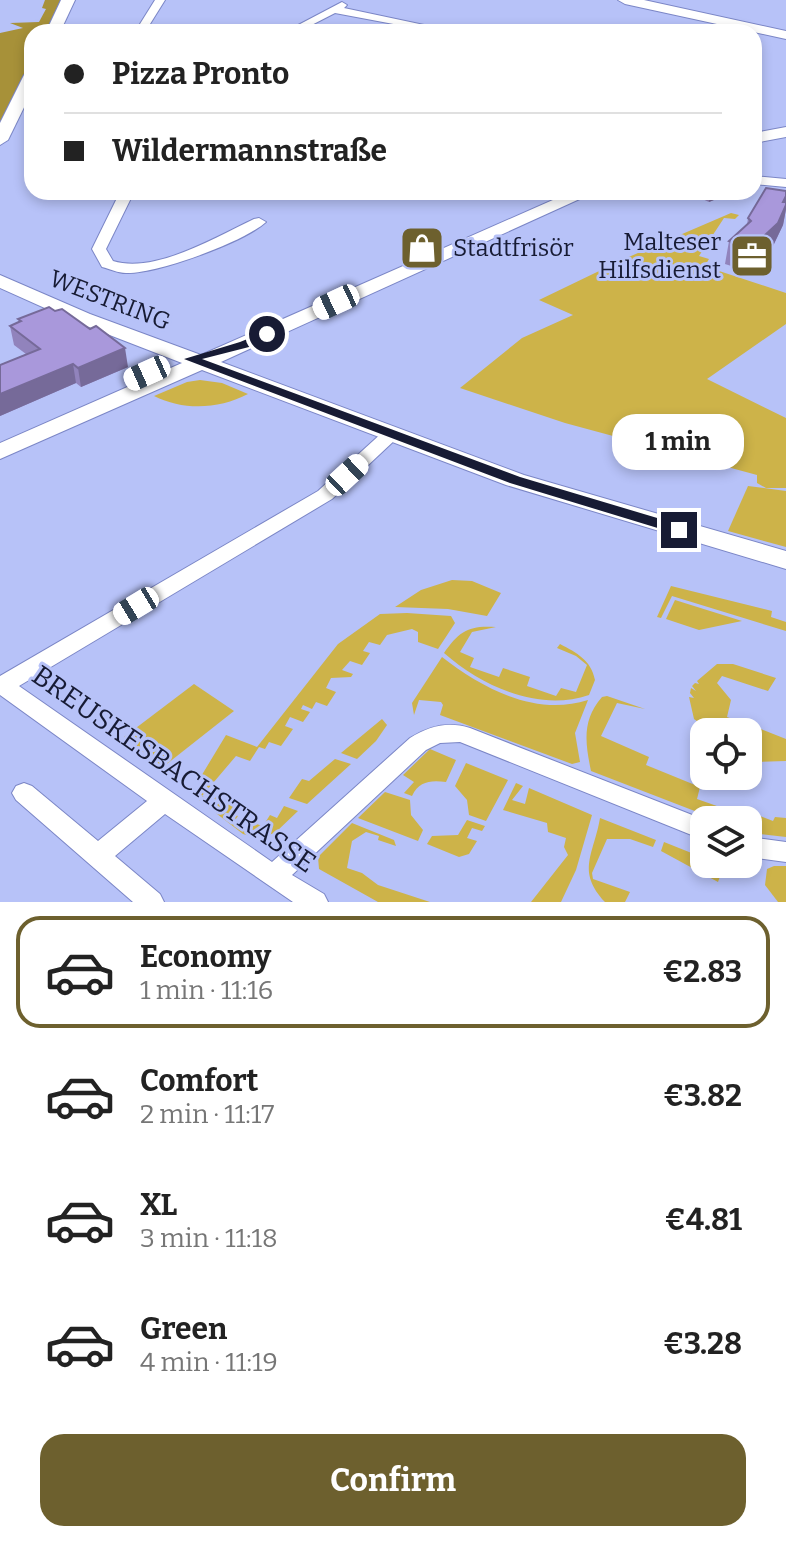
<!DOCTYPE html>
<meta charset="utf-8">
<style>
:root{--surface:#fff;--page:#f6f6f6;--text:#222;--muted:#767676;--line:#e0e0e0;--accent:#6d602e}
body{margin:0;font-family:Bitter,serif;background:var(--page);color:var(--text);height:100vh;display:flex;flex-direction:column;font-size:30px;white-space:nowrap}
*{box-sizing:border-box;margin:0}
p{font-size:26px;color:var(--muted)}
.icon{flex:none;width:44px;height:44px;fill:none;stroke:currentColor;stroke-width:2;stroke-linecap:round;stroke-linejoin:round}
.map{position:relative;height:902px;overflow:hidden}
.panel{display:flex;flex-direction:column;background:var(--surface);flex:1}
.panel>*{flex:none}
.hud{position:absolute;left:24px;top:24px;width:738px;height:176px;border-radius:24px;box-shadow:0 4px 12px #0003;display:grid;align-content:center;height:176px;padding:0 40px;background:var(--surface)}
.controls{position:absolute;left:690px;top:718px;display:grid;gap:16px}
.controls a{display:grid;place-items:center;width:72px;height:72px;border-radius:16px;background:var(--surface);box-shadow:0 4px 12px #0003;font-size:40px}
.end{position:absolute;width:36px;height:36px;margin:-18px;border:10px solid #171b34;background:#fff;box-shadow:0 0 0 4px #fff}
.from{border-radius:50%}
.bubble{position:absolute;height:56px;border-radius:24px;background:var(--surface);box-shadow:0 4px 12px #0003;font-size:26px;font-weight:700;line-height:56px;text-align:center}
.car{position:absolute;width:24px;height:48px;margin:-24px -12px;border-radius:10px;box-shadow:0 0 6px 2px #0007;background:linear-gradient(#fff 24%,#345 0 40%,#fff 0 76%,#345 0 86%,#fff 0)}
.hud b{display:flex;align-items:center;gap:28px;height:76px;font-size:30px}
.hud b+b{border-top:2px solid var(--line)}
.hud i{width:20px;height:20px;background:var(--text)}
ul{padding:14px 0 0;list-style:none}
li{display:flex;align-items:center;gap:24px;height:112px;margin:0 16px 12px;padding:0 24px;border:4px solid transparent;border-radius:24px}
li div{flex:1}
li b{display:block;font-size:30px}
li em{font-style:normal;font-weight:700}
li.current{border-color:var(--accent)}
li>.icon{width:72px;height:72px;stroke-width:1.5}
.cta{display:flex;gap:16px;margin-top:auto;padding:16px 40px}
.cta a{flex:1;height:92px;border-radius:24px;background:var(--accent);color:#fff;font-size:32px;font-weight:700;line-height:92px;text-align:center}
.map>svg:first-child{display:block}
.green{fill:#cdb349}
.forest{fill:#a79139}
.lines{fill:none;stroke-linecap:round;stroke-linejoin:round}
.street-casing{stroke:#7b86c6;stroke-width:2}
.secondary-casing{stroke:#7b86c6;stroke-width:2}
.street{fill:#fff;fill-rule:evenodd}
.secondary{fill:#fff;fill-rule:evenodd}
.wall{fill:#9183bc}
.shaded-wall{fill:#766a99}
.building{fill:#a998db;stroke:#766a99;stroke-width:2}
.route{fill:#171b34}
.labels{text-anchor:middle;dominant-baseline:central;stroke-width:6;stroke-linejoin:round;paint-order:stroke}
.poi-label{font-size:24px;fill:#171b34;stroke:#b7c2f8;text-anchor:end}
.street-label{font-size:24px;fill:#171b34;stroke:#b7c2f8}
.near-street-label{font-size:28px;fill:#171b34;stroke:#b7c2f8}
</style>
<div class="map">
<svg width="786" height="902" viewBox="0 0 786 902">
<rect width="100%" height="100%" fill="#b7c2f8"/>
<!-- green -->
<g class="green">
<polygon points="731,213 739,215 735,219 724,218 699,256 709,259 706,264 710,268 786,293 786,324 707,379 786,418 786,488 766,488 757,483 757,475 565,423 460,388 522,338 573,315 539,300 624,259"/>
<path d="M200,380L222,383L248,394C219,409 184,411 154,396L187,382Z"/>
<polygon points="748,486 786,491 786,547 728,531"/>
<polygon points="452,580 472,581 501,593 487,616 448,609 395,607 421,590"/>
<polygon points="671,586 772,611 771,617 786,622 786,631 672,596 661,618 657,617"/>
<polygon points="675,600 742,621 699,630 666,619"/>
<polygon points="407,613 451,616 455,623 438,649 418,642 418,632 412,629 387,635 380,645 369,642 363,651 370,653 362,665 350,661 342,670 353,674 351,677 331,678 326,688 336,692 327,706 316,702 312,709 303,705 301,709 310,712 303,722 290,717 285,726 293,729 281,746 269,742 265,749 259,747 250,761 236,756 202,796 213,801 217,795 236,805 233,814 238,816 233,823 248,830 253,823 263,826 270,815 277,818 284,806 298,811 276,832 260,839 243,834 199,800 200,778 226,735 257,747 338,644 380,614"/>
<path d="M496,627L472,632L460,652L474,658L470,667L499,677L503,668L530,677L527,686L556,696L561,688L576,692L587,665L576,656L557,648L560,644C577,653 591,660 595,680L589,695C539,712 483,687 444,653C459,631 469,625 496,627Z"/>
<path d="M442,657C482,688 535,717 588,700L575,733L580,762L572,764L440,715L443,705L441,702L419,700L414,715L412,703Z"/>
<polygon points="717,664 733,664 776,678 768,691 722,676 717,683 731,700 727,717 751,726 748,735 748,732 712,732 694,719 689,697 694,698 690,693 691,688 696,691 692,686 695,683 699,684 697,681"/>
<polygon points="194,684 234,711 163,767 124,737"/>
<path d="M607,696L645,709L617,703L601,736L649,757L646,765L700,787L697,799L748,817L752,813L773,821L775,817L786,818V837L752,833L748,832V820H718L591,771C585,742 582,720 602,697Z"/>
<polygon points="382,719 387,725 376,741 357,759 341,753"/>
<polygon points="756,727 786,739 786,761 758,762 748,758"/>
<path d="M430,749L456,760L446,782C431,780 419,781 412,796L404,793L414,782L403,775Z"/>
<polygon points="335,759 351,764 307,804 289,798 302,779 309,781"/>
<polygon points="466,763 508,780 486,821 469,815 467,800 455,786"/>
<polygon points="516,783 523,786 512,800 525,804 529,788 592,815 576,870 561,902 531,902 568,855 564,847 566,838 548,832 547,823 503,810"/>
<polygon points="385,792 410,800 411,815 423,830 418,841 358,818"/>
<path d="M600,818L656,840L653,847L630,839H607L592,873L593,879L630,892L625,902H605C576,871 594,854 600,818Z"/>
<polygon points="467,820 485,826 482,831 472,828 467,838 477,841 469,854 459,857 427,844 432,836 458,835"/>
<polygon points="352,823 394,840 396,846 378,840 379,836 366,832 352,841 347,868 362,873 378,885 430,902 378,902 319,869 318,857"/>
<polygon points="664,842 704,858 704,864 724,865 718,882 661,851"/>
<polygon points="774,866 786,866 786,902 778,902 765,885 767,869"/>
</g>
<!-- forest -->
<polygon class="forest" points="45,0 61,0 46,32 32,32 32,60 0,125 0,33 23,28 10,23 39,22 46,9 42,8"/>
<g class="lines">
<!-- street casing -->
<g class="street-casing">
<g id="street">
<polygon points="155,0 165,0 145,32 135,32"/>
<polygon points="342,2 347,5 344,8 457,32 436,32 335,13 298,32 285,32"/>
<polygon points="754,176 786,179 786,187 754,184"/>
<path d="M120,192H134L106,249L113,261C155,274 216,237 254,219L259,218L266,222C244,242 157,274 126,273C118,273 110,269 102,267L92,249Z"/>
<path d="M390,430L396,431L399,435L396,439L332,499L19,686L272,862L410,738C429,726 448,721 470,728L705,820L704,840L460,742L440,743L426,750L292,875L324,894L328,902H293L165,814L115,856L160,894L164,902H133L16,800L12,793L16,786L24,783L32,786L98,841L147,801L0,695V676L318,491L384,431Z"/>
<polygon points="748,837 786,842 786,862 748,857"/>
</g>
</g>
<!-- secondary casing -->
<g class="secondary-casing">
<g id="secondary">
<polygon points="61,0 75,0 60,32 46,32"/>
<polygon points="618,0 644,0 786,31 786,39 625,4"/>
<polygon points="32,70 32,91 8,140 0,145 0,123 24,75"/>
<polygon points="786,127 786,137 754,143 754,133"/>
<polygon points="571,192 595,192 221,362 524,475 786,551 786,569 506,485 202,370 0,459 0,443 182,363 76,322 0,288 0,275 90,314 201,355"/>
</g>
</g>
<!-- street -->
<use href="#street" class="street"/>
<!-- secondary -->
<use href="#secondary" class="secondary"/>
</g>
<!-- wall -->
<g class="wall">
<polygon points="786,191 786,209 783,225 773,246 747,271 725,264 729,241 747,225 748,218"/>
<polygon points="687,192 727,192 726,195 709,202"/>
<polygon points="18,319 128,367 81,387 76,383 0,416 0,365 26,354 14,345 10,326 19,322"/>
</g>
<!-- shaded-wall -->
<g class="shaded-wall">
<polygon points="710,192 727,192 726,195 709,202"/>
<polygon points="786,196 786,209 783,225 773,246 747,271 751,248"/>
<polygon points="125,348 128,367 81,387 78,368"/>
<polygon points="73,364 76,383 0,416 0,394"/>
</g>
<!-- building -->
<g class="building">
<polygon points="766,188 786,191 786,196 783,202 786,202 786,205 778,223 751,248 729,241 751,221 748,218"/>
<polygon points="49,307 55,311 62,309 90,329 96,326 125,348 78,368 73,364 0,394 0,365 40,349 10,326 21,321 18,319"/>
</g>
<!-- route -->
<polygon class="route" points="267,331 271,332 271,336 249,347 202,359 520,477 684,526 686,530 679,534 674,533 510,483 184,359 240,342"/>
<!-- icons -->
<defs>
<g id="shop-square" transform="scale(2.3)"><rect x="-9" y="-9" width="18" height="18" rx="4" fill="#6d602e" stroke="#b7c2f8"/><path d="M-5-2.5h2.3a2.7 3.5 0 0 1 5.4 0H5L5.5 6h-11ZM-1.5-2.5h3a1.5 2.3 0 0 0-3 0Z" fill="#fff"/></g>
<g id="office-square" transform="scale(2.3)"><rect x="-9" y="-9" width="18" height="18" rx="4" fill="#6d602e" stroke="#b7c2f8"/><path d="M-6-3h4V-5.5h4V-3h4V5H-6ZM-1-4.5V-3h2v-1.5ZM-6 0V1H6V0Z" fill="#fff"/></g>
</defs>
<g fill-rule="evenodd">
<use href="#shop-square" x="422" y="248"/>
<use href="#office-square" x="752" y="256"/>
</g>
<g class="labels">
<!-- poi labels -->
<g class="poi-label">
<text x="721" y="242">Malteser<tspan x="721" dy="28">Hilfsdienst</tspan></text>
<text x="453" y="248" text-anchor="start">Stadtfrisör</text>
</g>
<!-- street labels -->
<g class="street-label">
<text transform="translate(110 300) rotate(21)">WESTRING</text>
</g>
<!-- near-street labels -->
<g class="near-street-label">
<text transform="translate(174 769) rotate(35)">BREUSKESBACHSTRASSE</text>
</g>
</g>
</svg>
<div class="controls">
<a><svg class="icon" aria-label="locate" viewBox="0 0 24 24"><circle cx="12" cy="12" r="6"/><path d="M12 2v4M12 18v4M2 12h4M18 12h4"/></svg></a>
<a><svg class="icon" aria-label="layers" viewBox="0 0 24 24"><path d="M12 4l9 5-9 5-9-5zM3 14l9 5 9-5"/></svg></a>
</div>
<i class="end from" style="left:267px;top:334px"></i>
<i class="end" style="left:679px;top:530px"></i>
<div class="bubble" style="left:612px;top:414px;width:132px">1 min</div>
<i class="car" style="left:336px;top:302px;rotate:245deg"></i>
<i class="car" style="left:147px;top:373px;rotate:246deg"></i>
<i class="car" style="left:347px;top:475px;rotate:47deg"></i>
<i class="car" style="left:136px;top:606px;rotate:239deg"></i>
<div class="hud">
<b><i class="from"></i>Pizza Pronto</b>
<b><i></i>Wildermannstraße</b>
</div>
</div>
<section class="panel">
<ul>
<li class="current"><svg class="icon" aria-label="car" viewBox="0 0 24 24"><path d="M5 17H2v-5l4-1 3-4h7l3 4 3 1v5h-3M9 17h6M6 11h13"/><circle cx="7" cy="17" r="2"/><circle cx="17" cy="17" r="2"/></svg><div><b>Economy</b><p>1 min · 11:16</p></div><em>€2.83</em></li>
<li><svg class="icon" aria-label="car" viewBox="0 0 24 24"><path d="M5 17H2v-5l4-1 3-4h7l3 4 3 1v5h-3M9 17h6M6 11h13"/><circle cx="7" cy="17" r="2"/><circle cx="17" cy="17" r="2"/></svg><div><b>Comfort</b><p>2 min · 11:17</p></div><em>€3.82</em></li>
<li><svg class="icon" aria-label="car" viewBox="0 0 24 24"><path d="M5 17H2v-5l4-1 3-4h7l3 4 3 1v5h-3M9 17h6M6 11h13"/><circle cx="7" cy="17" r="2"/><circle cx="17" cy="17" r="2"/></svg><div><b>XL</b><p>3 min · 11:18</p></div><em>€4.81</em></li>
<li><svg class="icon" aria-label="car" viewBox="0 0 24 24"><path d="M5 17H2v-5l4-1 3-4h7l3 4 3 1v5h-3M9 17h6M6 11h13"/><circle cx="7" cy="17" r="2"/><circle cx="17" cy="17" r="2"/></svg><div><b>Green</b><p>4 min · 11:19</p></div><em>€3.28</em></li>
</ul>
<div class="cta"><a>Confirm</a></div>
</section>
